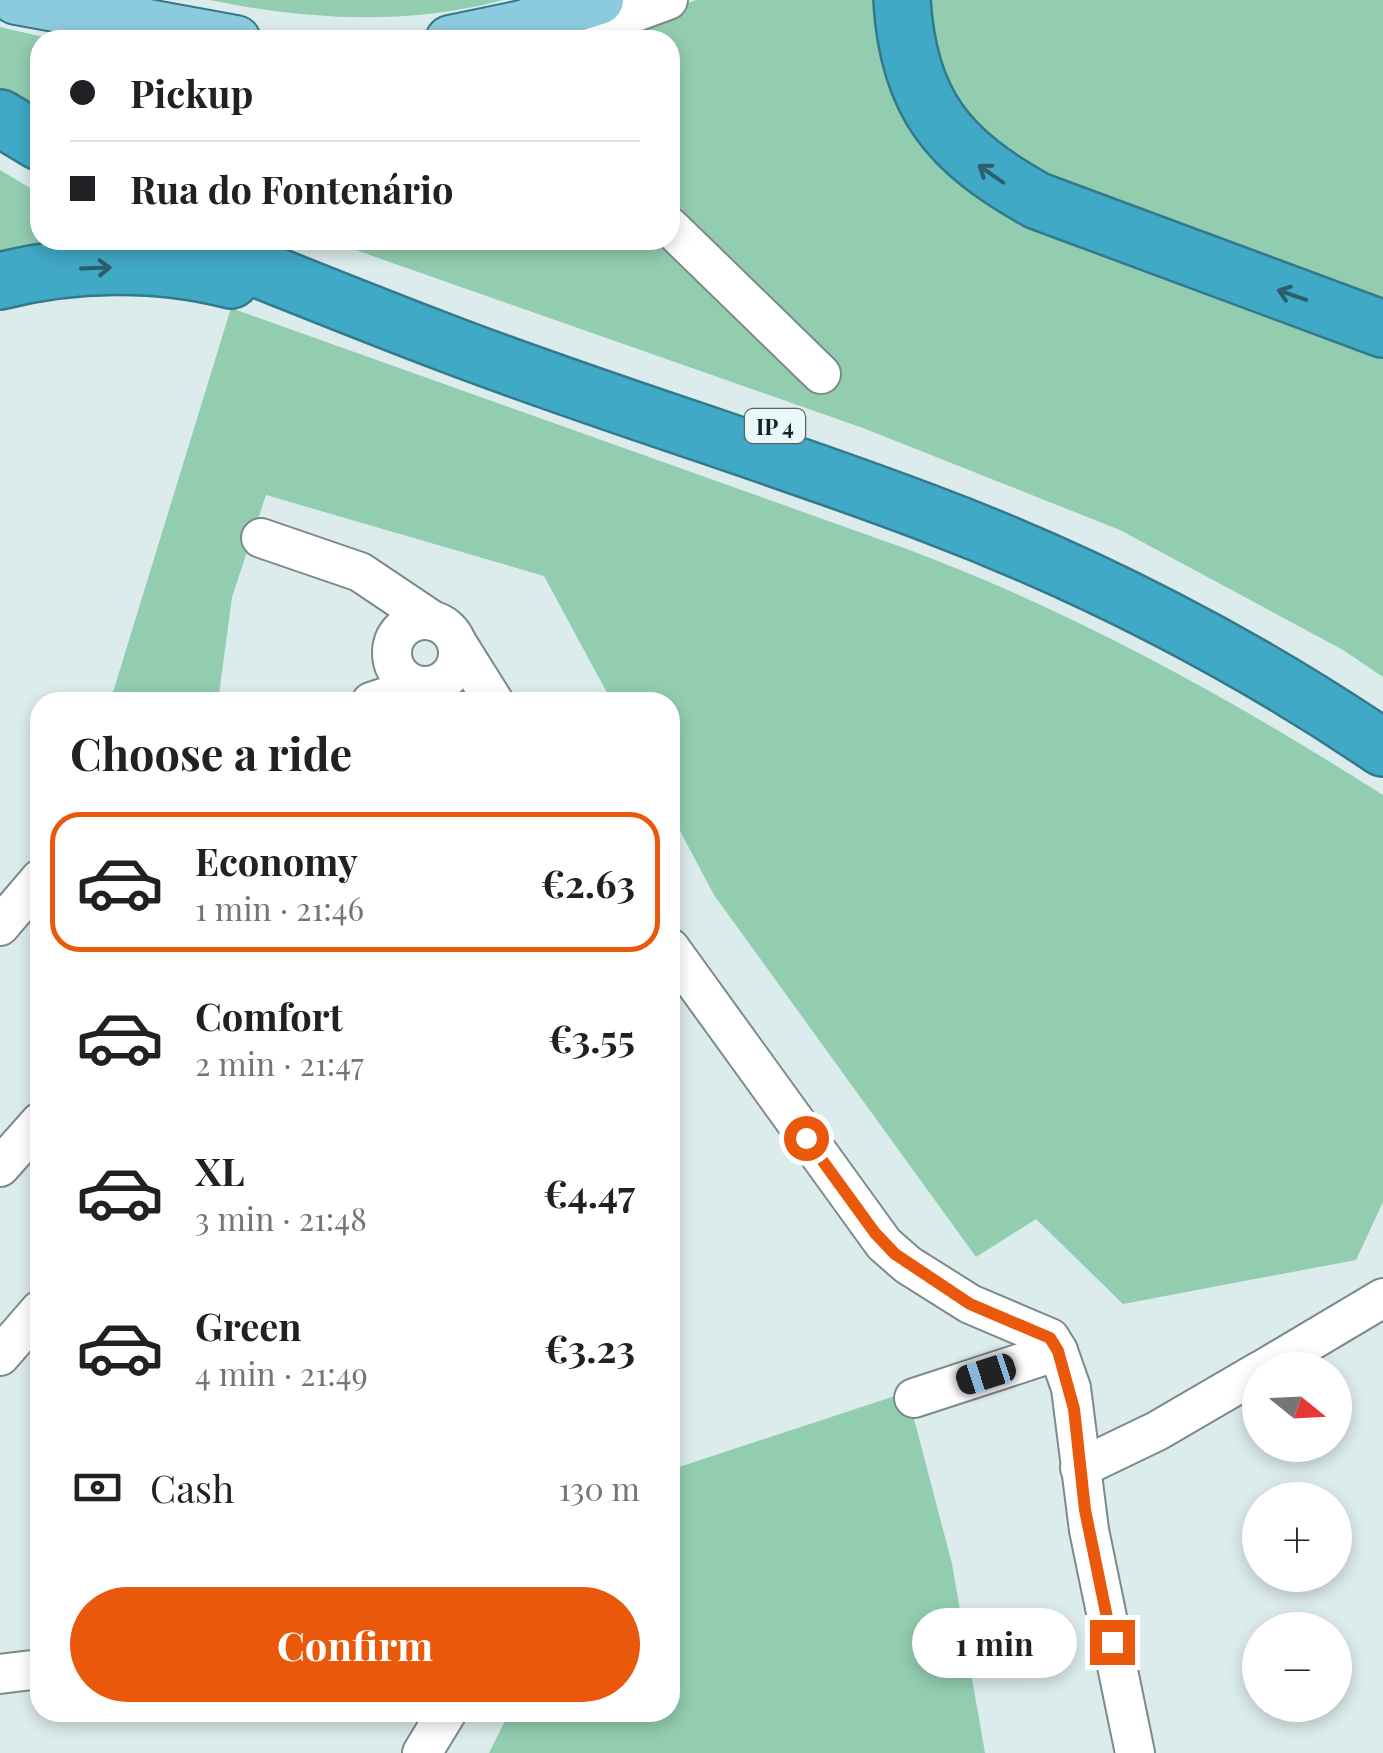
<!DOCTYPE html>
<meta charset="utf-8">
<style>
:root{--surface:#fff;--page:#f6f6f6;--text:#202124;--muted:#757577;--line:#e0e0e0;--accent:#ea580c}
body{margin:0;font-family:"Playfair Display",serif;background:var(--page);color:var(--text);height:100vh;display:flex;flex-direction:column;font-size:38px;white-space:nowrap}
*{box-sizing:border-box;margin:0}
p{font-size:32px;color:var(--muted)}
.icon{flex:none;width:55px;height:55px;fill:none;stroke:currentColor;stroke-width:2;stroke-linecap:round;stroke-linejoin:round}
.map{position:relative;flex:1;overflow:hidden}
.panel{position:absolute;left:30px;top:692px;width:650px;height:1030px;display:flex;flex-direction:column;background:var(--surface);border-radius:30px;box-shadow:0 5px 15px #0003}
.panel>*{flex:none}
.top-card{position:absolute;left:30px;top:30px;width:650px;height:220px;border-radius:30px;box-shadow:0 5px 15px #0003;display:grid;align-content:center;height:220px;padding:0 40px;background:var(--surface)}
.needle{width:65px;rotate:108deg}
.tools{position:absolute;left:1242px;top:1352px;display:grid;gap:20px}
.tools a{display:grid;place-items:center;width:110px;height:110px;border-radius:50%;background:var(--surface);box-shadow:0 5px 15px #0003;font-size:50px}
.end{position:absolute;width:45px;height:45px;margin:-22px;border:12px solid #ea580c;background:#fff;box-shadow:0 0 0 5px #fff}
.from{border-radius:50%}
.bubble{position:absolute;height:70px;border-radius:35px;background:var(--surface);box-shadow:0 5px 15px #0003;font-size:32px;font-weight:700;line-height:70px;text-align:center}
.car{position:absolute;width:30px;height:60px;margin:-30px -15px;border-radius:12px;box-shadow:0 0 8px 2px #0007;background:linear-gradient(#222 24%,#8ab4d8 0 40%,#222 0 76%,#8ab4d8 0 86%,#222 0)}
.top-card b{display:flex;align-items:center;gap:35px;height:95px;font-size:38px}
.top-card b+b{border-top:2px solid var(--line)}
.top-card i{width:25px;height:25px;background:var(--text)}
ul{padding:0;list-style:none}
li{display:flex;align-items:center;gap:30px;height:140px;margin:0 20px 15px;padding:0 20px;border:5px solid transparent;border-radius:30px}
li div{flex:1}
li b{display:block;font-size:38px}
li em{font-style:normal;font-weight:700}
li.active{border-color:var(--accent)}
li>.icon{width:90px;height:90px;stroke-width:1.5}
h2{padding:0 40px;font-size:45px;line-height:120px}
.pay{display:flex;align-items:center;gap:25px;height:110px;padding:0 40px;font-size:38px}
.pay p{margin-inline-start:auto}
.action{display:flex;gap:20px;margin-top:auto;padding:20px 40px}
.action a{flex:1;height:115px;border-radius:60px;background:var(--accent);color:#fff;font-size:40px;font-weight:700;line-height:115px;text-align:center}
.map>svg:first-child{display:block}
.green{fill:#92cdb0}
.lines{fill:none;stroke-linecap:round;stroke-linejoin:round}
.minor-casing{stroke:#7b8a8b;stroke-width:42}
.major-casing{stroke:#33798c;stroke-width:52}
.highway-casing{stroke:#33798c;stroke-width:60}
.minor{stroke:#fff;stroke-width:38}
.major{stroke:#8ccbdd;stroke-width:48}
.highway{stroke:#40a9c6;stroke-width:55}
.oneway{stroke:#2c5e6b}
.route{stroke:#ea580c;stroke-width:12}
.labels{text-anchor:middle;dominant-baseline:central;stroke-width:9;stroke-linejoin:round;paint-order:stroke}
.shield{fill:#e9f9fa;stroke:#596162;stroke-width:2.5}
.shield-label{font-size:22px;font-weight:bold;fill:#1b2021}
</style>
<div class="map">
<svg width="1383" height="1753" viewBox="0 0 1383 1753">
<rect width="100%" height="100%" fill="#dcebec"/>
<!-- green -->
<g class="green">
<path d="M210,0H503C407,26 306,20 210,0Z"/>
<polygon points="696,0 880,0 916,117 1383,353 1383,677 1343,650 1120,530 863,428 327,240 670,240 670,40 592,40"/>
<polygon points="925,0 1383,0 1383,305 1034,176 966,122 935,65"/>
<polygon points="0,27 56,40 40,40 40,113 0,91"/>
<polygon points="0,170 40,194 40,240 87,240 0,257"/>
<path d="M231,308L904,548C1074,611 1230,698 1383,795V1202L1356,1260L1123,1304L1036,1219L976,1257L714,895L670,812V702H612L544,576L266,495L232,597L218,702H110Z"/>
<polygon points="907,1392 952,1564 985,1753 489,1753 509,1713 670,1712 670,1470"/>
</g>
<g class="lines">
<!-- minor casing -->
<g class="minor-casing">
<g id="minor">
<polyline points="560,40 668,0"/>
<polyline points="670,227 821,374"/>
<polyline points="261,538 360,572 433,621"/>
<circle cx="425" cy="653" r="33"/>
<polyline points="457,643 494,702"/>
<polyline points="371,702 419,686"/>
<polyline points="0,926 40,879"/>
<polyline points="670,948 884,1244 908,1265 970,1304 1050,1338 1058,1351 1071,1388 1089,1530 1135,1753"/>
<polyline points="0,1167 40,1122"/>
<polyline points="0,1356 40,1310"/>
<polyline points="1262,1370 1383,1298"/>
<polyline points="914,1398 1058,1351"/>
<polyline points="1080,1468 1157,1431 1260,1371"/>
<polyline points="0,1674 40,1669"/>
<polyline points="422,1753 447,1712"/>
</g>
</g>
<!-- major casing -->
<g class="major-casing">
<g id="major">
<polyline points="16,0 236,40"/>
<polyline points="450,40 522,25 599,0"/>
</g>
</g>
<!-- highway casing -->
<g class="highway-casing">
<g id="highway">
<path d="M902,0C908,104 949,152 1038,201L1383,329"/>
<polyline points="0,118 40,142"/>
<path d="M186,240C275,276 364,312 454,346C612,406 774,454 933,515C1089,574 1245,654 1383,748"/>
<path d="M0,281C73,262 158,261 231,280"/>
</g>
</g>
<!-- minor -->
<use href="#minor" class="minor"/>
<!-- major -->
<use href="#major" class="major"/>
<!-- highway -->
<use href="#highway" class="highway"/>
</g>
<!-- one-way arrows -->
<defs><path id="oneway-shaft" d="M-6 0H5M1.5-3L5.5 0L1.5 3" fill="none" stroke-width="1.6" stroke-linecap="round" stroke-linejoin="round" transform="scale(2.5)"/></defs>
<g class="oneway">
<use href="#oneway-shaft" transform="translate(991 174) rotate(-145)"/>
<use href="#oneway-shaft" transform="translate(96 268) rotate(-2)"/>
<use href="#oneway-shaft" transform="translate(1292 295) rotate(-161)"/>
</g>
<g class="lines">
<!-- route -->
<polyline class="route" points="806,1138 875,1233 895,1254 970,1304 1050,1338 1058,1351 1074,1409 1085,1510 1112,1642"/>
</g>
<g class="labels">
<!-- shield labels -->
<rect class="shield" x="745" y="409" width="60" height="34" rx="8"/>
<g class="shield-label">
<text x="775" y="426">IP 4</text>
</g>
</g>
</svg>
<div class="tools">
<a><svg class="needle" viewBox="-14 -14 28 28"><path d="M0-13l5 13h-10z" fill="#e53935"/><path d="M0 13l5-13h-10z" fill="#757577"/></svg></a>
<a>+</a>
<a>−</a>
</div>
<i class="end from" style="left:806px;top:1138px"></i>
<i class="end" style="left:1112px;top:1642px"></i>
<div class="bubble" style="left:912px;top:1608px;width:165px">1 min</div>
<i class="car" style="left:986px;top:1374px;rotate:252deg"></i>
<div class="top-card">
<b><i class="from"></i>Pickup</b>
<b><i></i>Rua do Fontenário</b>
</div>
<section class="panel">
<h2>Choose a ride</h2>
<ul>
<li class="active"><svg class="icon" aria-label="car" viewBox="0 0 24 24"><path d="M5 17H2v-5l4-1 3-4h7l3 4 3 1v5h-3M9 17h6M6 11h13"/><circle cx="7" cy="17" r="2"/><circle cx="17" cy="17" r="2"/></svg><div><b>Economy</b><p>1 min · 21:46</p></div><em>€2.63</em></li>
<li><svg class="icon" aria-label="car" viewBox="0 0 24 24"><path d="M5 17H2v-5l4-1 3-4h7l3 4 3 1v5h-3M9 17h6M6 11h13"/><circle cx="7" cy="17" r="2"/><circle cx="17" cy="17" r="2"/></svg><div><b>Comfort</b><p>2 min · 21:47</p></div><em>€3.55</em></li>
<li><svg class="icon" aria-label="car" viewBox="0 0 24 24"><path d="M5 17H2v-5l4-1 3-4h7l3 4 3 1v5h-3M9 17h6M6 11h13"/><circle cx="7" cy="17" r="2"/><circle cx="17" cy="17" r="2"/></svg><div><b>XL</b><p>3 min · 21:48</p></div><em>€4.47</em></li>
<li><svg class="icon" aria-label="car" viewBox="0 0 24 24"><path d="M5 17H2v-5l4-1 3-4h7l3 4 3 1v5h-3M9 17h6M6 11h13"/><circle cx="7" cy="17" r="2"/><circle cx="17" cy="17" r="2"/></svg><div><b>Green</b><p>4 min · 21:49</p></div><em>€3.23</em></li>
</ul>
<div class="pay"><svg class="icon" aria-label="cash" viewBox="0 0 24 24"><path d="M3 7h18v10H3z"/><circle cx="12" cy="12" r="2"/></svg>Cash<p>130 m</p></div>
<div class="action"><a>Confirm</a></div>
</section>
</div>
